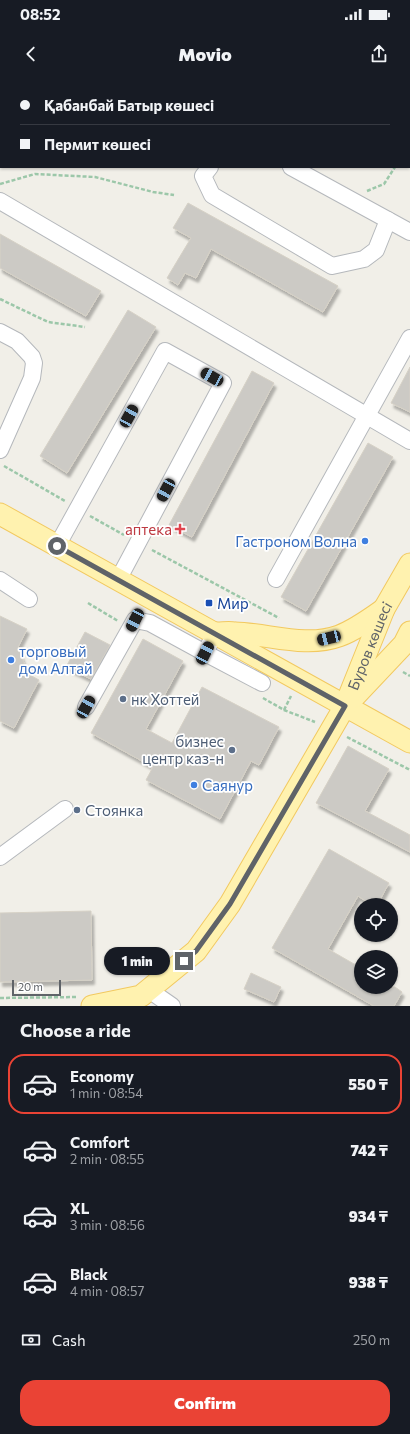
<!DOCTYPE html>
<meta charset="utf-8">
<style>
:root{--surface:#171b24;--page:#20242c;--text:#f1f3f6;--muted:#9ea1a6;--line:#363941;--accent:#ea4335}
body{margin:0;font-family:Commissioner,sans-serif;background:var(--page);color:var(--text);height:100vh;display:flex;flex-direction:column;font-size:15px;white-space:nowrap}
*{box-sizing:border-box;margin:0}
p{font-size:13px;color:var(--muted)}
.icon{flex:none;width:22px;height:22px;fill:none;stroke:currentColor;stroke-width:2;stroke-linecap:round;stroke-linejoin:round}
.map{position:relative;height:926px;overflow:hidden}
.sheet{display:flex;flex-direction:column;background:var(--surface);flex:1}
.sheet>*{flex:none}
.top-card{position:absolute;left:0px;top:0px;width:410px;height:88px;box-shadow:0 1px 3px #0004;display:grid;align-content:center;height:88px;padding:0 20px;background:var(--surface)}
.controls{position:absolute;left:354px;top:818px;display:grid;gap:8px}
.controls a{display:grid;place-items:center;width:44px;height:44px;border-radius:50%;background:var(--surface);box-shadow:0 1px 3px #0004;font-size:20px}
.scale{position:absolute;left:12px;bottom:10px;width:49px;box-sizing:border-box;padding-left:4px;border:2px solid #5f6368;border-top:0;font-size:11px;line-height:14px;white-space:nowrap;color:#5f6368;-webkit-text-stroke:3px #fff;paint-order:stroke}
.end{position:absolute;width:18px;height:18px;margin:-9px;border:5px solid #5f6368;background:#fff;box-shadow:0 0 0 2px #fff}
.from{border-radius:50%}
.bubble{position:absolute;height:28px;border-radius:14px;background:var(--surface);box-shadow:0 1px 3px #0004;font-size:13px;font-weight:800;line-height:28px;text-align:center}
.car{position:absolute;width:12px;height:24px;margin:-12px -6px;border-radius:5px;box-shadow:0 0 3px 1px #0007;background:linear-gradient(#222 24%,#8ab4d8 0 40%,#222 0 76%,#8ab4d8 0 86%,#222 0)}
.top-card b{display:flex;align-items:center;gap:14px;height:38px;font-size:15px}
.top-card b+b{border-top:1px solid var(--line)}
.top-card i{width:10px;height:10px;background:var(--text)}
ul{padding:0;list-style:none}
li{display:flex;align-items:center;gap:12px;height:60px;margin:0 8px 6px;padding:0 12px;border:2px solid transparent;border-radius:16px}
li div{flex:1}
li b{display:block;font-size:15px}
li em{font-style:normal;font-weight:800}
li.selected{border-color:var(--accent)}
li>.icon{width:36px;height:36px;stroke-width:1.5}
h2{padding:0 20px;font-size:18px;line-height:48px}
.pay{display:flex;align-items:center;gap:10px;height:44px;padding:0 20px;font-size:15px}
.pay p{margin-inline-start:auto}
.primary-button{display:flex;gap:8px;margin-top:auto;padding:8px 20px}
.primary-button a{flex:1;height:46px;border-radius:16px;background:var(--accent);color:#fff;font-size:16px;font-weight:800;line-height:46px;text-align:center}
.status{display:flex;justify-content:space-between;align-items:center;height:28px;padding:0 20px;background:var(--surface);direction:ltr}
.status svg{height:11px;fill:currentColor}
header{display:flex;justify-content:space-between;align-items:center;height:52px;padding:0 20px;background:var(--surface);font-size:18px;font-weight:800}
.map>svg:first-child{display:block}
.building{fill:#cccac5;stroke:#d6d1c6;filter:url(#shadow)}
.lines{fill:none;stroke-linecap:round;stroke-linejoin:round}
.minor-casing{stroke:#b5b8bc;stroke-width:18}
.major-casing{stroke:#f2c960;stroke-width:23}
.path{stroke:#9cc7a9;stroke-width:2.5;stroke-dasharray:4 2;stroke-linecap:butt}
.minor{stroke:#fff;stroke-width:16}
.major{stroke:#fff2af;stroke-width:21}
.route{stroke:#5f6368;stroke-width:5}
.health-dot{fill:#e0444e;stroke:#fff;stroke-width:1.5}
.shop-dot{fill:#3f7fe0;stroke:#fff;stroke-width:1.5}
.transit-dot{fill:#1a4fb4;stroke:#fff;stroke-width:1.5}
.service-dot{fill:#5c6f8a;stroke:#fff;stroke-width:1.5}
.labels{text-anchor:middle;dominant-baseline:central;stroke-width:3.5;stroke-linejoin:round;paint-order:stroke}
.health-label{font-size:15px;fill:#be3a42;stroke:#fff;text-anchor:end}
.shop-label{font-size:15px;fill:#366cbe;stroke:#fff;text-anchor:start}
.transit-label{font-size:15px;fill:#164399;stroke:#fff;text-anchor:start}
.street-label{font-size:15px;fill:#5f6368;stroke:#fff}
.service-label{font-size:15px;fill:#4e5e75;stroke:#fff;text-anchor:start}
</style>
<div class="status"><b>08:52</b><svg viewBox="0 0 49 12"><path d="M0 12V9h3v3zM5 12V6h3v6zM10 12V3h3v9zM15 12V0h3v12zM26 1h20v11H26zM47 4h2v5h-2z"/></svg></div>
<header><svg class="icon" aria-label="back" viewBox="0 0 24 24"><path d="M15 5l-7 7 7 7"/></svg>Movio<svg class="icon" aria-label="share" viewBox="0 0 24 24"><path d="M12 15V3M7 8l5-5 5 5M5 13v7h14v-7"/></svg></header>
<div class="map">
<svg width="410" height="926" viewBox="0 0 410 926">
<defs>
<filter id="shadow"><feDropShadow dx="2.5" dy="4.5" stdDeviation="1" flood-color="#0004"/></filter>
</defs>
<rect width="100%" height="100%" fill="#f1efe8"/>
<!-- building -->
<g class="building">
<polygon points="188,123 338,206 323,232 211,169 196,198 185,193 178,205 167,198 191,158 173,148"/>
<polygon points="0,154 101,211 86,236 0,188"/>
<polygon points="128,230 156,247 67,393 40,376"/>
<polygon points="410,287 410,332 391,323"/>
<polygon points="252,291 274,303 192,457 169,445"/>
<polygon points="368,363 393,377 306,531 281,517"/>
<polygon points="0,536 27,549 18,567 28,594 39,600 14,648 0,641"/>
<polygon points="85,552 110,565 91,599 66,587"/>
<polygon points="143,559 183,581 146,649 172,663 202,607 279,647 259,685 251,681 220,739 146,700 153,687 91,653"/>
<polygon points="348,666 389,689 365,731 410,755 410,772 316,723"/>
<polygon points="329,769 389,803 377,825 372,825 358,816 328,869 361,888 361,907 395,907 402,912 394,926 374,926 272,868"/>
<polygon points="91,831 92,900 0,902 0,833"/>
<polygon points="251,893 281,907 274,922 244,909"/>
</g>
<g class="lines">
<!-- minor casing -->
<g class="minor-casing">
<g id="minor">
<polyline points="198,1 199,0"/>
<polyline points="329,1 330,0"/>
<polyline points="0,17 1,17"/>
<polyline points="210,87 203,96 212,115 332,186 364,179 376,170 388,140"/>
<polyline points="291,87 410,152"/>
<polyline points="0,121 410,361"/>
<polyline points="0,252 17,261 32,277 34,283 32,298 0,370"/>
<polyline points="57,466 165,271 223,303 118,500"/>
<polyline points="276,499 410,258"/>
<polyline points="0,500 29,519"/>
<polyline points="205,573 262,603"/>
<polyline points="86,627 135,540 150,543 205,573 215,553"/>
<polyline points="0,777 65,729"/>
<polyline points="149,910 172,926"/>
</g>
</g>
<!-- major casing -->
<g class="major-casing">
<g id="major">
<polyline points="0,434 410,662"/>
<path d="M217,553C223,553 229,552 235,553C269,554 306,568 339,556C355,550 370,539 384,529"/>
<polyline points="354,617 404,564 410,552"/>
<path id="s1" d="M92,926L141,916L196,871L230,824L345,626L384,529L410,484"/>
</g>
</g>
<!-- path -->
<g class="path">
<polyline points="409,66 410,65"/>
<polyline points="0,104 35,94 95,97 153,112 174,115"/>
<polyline points="367,111 384,104 395,87"/>
<polyline points="0,219 48,242 85,247"/>
<polyline points="4,386 65,421"/>
<polyline points="90,436 124,455"/>
<polyline points="152,470 279,538"/>
<polyline points="88,523 118,541"/>
<polyline points="403,592 410,596"/>
<polyline points="263,618 284,630 315,642"/>
<polyline points="284,630 291,616"/>
<polyline points="347,657 410,690"/>
<polyline points="0,918 77,917"/>
</g>
<!-- minor -->
<use href="#minor" class="minor"/>
<!-- major -->
<use href="#major" class="major"/>
</g>
<g class="lines">
<!-- route -->
<polyline class="route" points="57,466 345,626 230,824 196,871 184,881"/>
</g>
<!-- markers -->
<path class="health-dot" d="M178 443h4v4h4v4h-4v4h-4v-4h-4v-4h4z"/>
<g class="shop-dot">
<circle cx="365" cy="461" r="4"/>
<circle cx="11" cy="580" r="4"/>
<circle cx="194" cy="705" r="4"/>
</g>
<rect class="transit-dot" x="205" y="519" width="8" height="8" rx="2"/>
<g class="service-dot">
<circle cx="123" cy="619" r="4"/>
<circle cx="232" cy="670" r="4"/>
<circle cx="77" cy="730" r="4"/>
</g>
<g class="labels">
<!-- health labels -->
<g class="health-label">
<text x="172" y="449">аптека</text>
</g>
<!-- shop labels -->
<g class="shop-label">
<text x="357" y="461" text-anchor="end">Гастроном Волна</text>
<text x="19" y="571">торговый<tspan x="19" dy="17">дом Алтай</tspan></text>
<text x="202" y="705">Саянур</text>
</g>
<!-- transit labels -->
<g class="transit-label">
<text x="217" y="523">Мир</text>
</g>
<!-- street labels -->
<g class="street-label">
<text stroke="none"><textPath href="#s1" startOffset="473">Буров көшесі</textPath></text>
</g>
<!-- service labels -->
<g class="service-label">
<text x="131" y="619">нк Хоттей</text>
<text x="224" y="661" text-anchor="end">бизнес<tspan x="224" dy="17">центр каз-н</tspan></text>
<text x="85" y="730">Стоянка</text>
</g>
</g>
</svg>
<div class="controls">
<a><svg class="icon" aria-label="locate" viewBox="0 0 24 24"><circle cx="12" cy="12" r="6"/><path d="M12 2v4M12 18v4M2 12h4M18 12h4"/></svg></a>
<a><svg class="icon" aria-label="layers" viewBox="0 0 24 24"><path d="M12 4l9 5-9 5-9-5zM3 14l9 5 9-5"/></svg></a>
</div>
<div class="scale">20 m</div>
<i class="end from" style="left:57px;top:466px"></i>
<i class="end" style="left:184px;top:881px"></i>
<div class="bubble" style="left:104px;top:867px;width:66px">1 min</div>
<i class="car" style="left:212px;top:297px;rotate:299deg"></i>
<i class="car" style="left:129px;top:336px;rotate:29deg"></i>
<i class="car" style="left:166px;top:410px;rotate:208deg"></i>
<i class="car" style="left:135px;top:540px;rotate:207deg"></i>
<i class="car" style="left:329px;top:558px;rotate:256deg"></i>
<i class="car" style="left:205px;top:573px;rotate:27deg"></i>
<i class="car" style="left:86px;top:627px;rotate:29deg"></i>
<div class="top-card">
<b><i class="from"></i>Қабанбай Батыр көшесі</b>
<b><i></i>Пермит көшесі</b>
</div>
</div>
<section class="sheet">
<h2>Choose a ride</h2>
<ul>
<li class="selected"><svg class="icon" aria-label="car" viewBox="0 0 24 24"><path d="M5 17H2v-5l4-1 3-4h7l3 4 3 1v5h-3M9 17h6M6 11h13"/><circle cx="7" cy="17" r="2"/><circle cx="17" cy="17" r="2"/></svg><div><b>Economy</b><p>1 min · 08:54</p></div><em>550 ₸</em></li>
<li><svg class="icon" aria-label="car" viewBox="0 0 24 24"><path d="M5 17H2v-5l4-1 3-4h7l3 4 3 1v5h-3M9 17h6M6 11h13"/><circle cx="7" cy="17" r="2"/><circle cx="17" cy="17" r="2"/></svg><div><b>Comfort</b><p>2 min · 08:55</p></div><em>742 ₸</em></li>
<li><svg class="icon" aria-label="car" viewBox="0 0 24 24"><path d="M5 17H2v-5l4-1 3-4h7l3 4 3 1v5h-3M9 17h6M6 11h13"/><circle cx="7" cy="17" r="2"/><circle cx="17" cy="17" r="2"/></svg><div><b>XL</b><p>3 min · 08:56</p></div><em>934 ₸</em></li>
<li><svg class="icon" aria-label="car" viewBox="0 0 24 24"><path d="M5 17H2v-5l4-1 3-4h7l3 4 3 1v5h-3M9 17h6M6 11h13"/><circle cx="7" cy="17" r="2"/><circle cx="17" cy="17" r="2"/></svg><div><b>Black</b><p>4 min · 08:57</p></div><em>938 ₸</em></li>
</ul>
<div class="pay"><svg class="icon" aria-label="cash" viewBox="0 0 24 24"><path d="M3 7h18v10H3z"/><circle cx="12" cy="12" r="2"/></svg>Cash<p>250 m</p></div>
<div class="primary-button"><a>Confirm</a></div>
</section>
